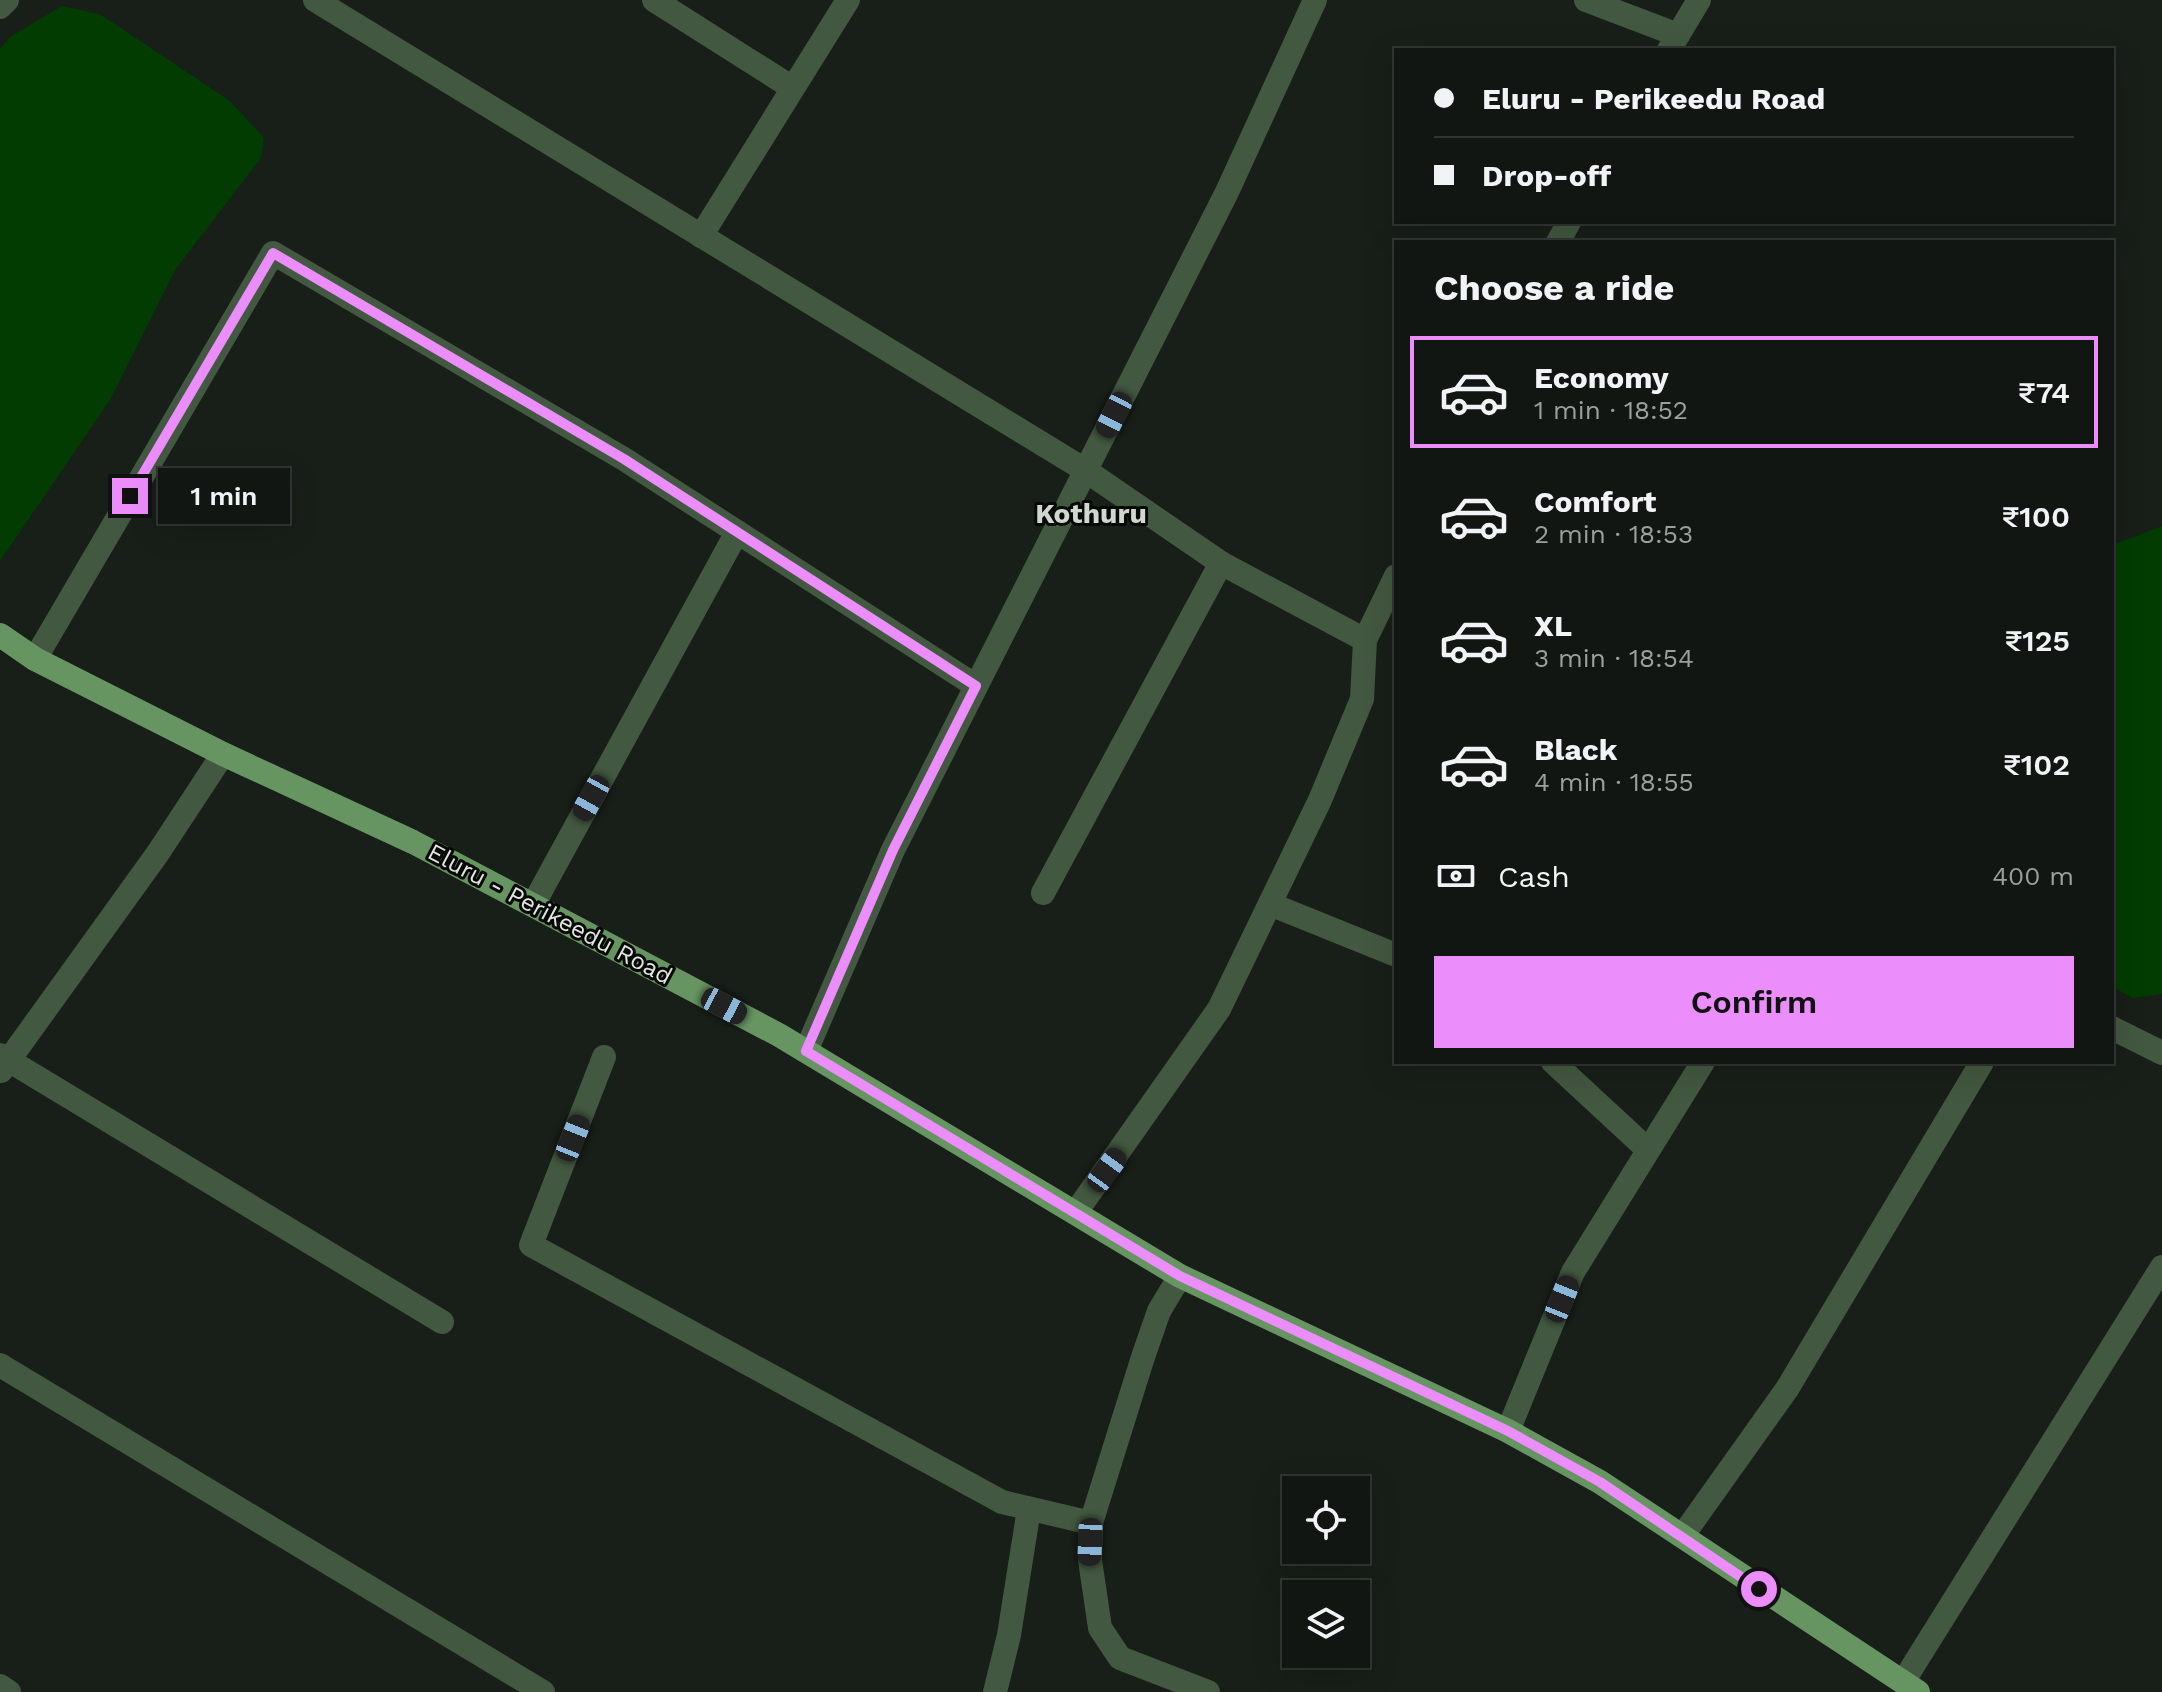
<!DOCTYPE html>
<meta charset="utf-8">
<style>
:root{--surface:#121612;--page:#1f2320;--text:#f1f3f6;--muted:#9c9f9f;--line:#313532;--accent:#eb8dfb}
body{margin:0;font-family:"Work Sans",sans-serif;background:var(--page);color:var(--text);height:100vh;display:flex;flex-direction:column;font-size:30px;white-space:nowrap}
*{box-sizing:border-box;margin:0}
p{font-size:26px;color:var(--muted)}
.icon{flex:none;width:44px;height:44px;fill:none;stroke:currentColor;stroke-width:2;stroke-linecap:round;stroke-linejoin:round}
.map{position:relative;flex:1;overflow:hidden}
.panel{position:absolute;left:1394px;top:240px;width:720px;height:824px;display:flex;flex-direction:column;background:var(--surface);border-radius:0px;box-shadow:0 8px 32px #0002,0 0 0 2px var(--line)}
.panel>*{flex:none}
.banner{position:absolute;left:1394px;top:48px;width:720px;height:176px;border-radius:0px;box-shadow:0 8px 32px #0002,0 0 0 2px var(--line);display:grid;align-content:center;height:176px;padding:0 40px;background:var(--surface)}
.tools{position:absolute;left:1282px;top:1476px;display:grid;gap:16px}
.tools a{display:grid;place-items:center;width:88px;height:88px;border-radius:0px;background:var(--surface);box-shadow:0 8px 32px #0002,0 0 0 2px var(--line);font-size:40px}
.end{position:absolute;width:36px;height:36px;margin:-18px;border:10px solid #eb8dfb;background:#111;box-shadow:0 0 0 4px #111}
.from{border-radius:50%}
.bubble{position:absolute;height:56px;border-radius:0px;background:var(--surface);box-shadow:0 8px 32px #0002,0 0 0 2px var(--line);font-size:26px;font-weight:600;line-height:56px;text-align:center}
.car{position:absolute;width:24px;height:48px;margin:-24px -12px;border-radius:10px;box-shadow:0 0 6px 2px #0007;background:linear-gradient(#222 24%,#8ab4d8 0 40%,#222 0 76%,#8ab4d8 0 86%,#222 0)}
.banner b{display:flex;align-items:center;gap:28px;height:76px;font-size:30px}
.banner b+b{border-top:2px solid var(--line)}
.banner i{width:20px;height:20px;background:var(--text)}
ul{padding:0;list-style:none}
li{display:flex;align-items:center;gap:24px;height:112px;margin:0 16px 12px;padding:0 24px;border:4px solid transparent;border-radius:0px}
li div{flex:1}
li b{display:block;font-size:30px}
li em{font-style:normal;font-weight:600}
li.active{border-color:var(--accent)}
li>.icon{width:72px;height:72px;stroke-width:1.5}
h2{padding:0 40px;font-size:36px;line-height:96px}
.pay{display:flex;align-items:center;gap:20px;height:88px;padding:0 40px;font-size:30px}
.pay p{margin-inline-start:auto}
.action{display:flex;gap:16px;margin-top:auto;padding:16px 40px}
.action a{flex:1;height:92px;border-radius:0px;background:var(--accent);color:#111;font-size:32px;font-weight:600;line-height:92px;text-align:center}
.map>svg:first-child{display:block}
.water{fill:#023c00}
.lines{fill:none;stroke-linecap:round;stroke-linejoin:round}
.street{stroke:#435840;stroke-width:24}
.primary{stroke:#679562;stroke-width:24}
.route{stroke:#eb8dfb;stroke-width:10}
.labels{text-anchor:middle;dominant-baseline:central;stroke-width:6;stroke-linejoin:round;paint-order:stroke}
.street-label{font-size:24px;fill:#e2e6e1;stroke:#060805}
.quarter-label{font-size:28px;font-weight:bold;fill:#cfd7ce;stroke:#060805}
</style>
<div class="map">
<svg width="2162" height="1692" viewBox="0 0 2162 1692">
<rect width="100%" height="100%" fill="#181e18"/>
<!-- water -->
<g class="water">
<polygon points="62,6 100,14 230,101 264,138 261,158 175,270 110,400 0,561 0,49 10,37"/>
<polygon points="2162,526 2162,994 2132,998 2112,986 2112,545"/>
</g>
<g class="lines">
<!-- street -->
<g class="street">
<polyline points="315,0 1085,470 1221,563 1365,640"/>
<polyline points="654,0 791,87"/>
<polyline points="1586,0 1678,35"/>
<polyline points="0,7 7,0"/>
<polyline points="1669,50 1699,0"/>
<polyline points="701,236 848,0"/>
<polyline points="1558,242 1569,222"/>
<polyline points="35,659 273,253 624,459 976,686"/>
<polyline points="1043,893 1221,563"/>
<polyline points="1270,904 1396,955"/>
<polyline points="533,905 737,532"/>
<polyline points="2112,1028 2162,1053"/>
<polyline points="806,1051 893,850 1227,192 1315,0"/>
<polyline points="0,1055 442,1322"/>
<polyline points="604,1057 531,1245 1002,1502 1091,1523"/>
<polyline points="1553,1062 1647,1149"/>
<polyline points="1,1071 158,853 223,754"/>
<polyline points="1076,1212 1219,1009 1320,800 1362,699 1365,640 1396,576"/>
<polyline points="1180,1276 1159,1311 1143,1357 1091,1523 1090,1560 1100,1628 1120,1658 1208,1692"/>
<polyline points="0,1365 543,1692"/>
<polyline points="1508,1431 1573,1272 1703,1062"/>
<polyline points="1683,1535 1787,1389 1982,1062"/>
<polyline points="1903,1682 2162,1267"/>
<polyline points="0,1686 9,1692"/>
<polyline points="995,1692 1009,1635 1029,1509"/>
</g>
<!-- primary -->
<polyline class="primary" points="0,635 35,659 223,754 413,842 779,1035 1180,1276 1508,1431 1600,1482 1918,1692"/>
</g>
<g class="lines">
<!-- route -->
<polyline class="route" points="130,496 273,253 624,459 976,686 893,850 806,1051 1180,1276 1508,1431 1600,1482 1759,1589"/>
</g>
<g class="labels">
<!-- street labels -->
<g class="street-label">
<text transform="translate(550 914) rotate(28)">Eluru - Perikeedu Road</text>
</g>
<!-- quarter labels -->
<g class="quarter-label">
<text x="1091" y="513">Kothuru</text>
</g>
</g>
</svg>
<div class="tools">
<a><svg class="icon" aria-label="locate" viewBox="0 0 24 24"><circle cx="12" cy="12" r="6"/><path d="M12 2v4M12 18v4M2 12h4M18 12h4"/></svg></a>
<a><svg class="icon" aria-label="layers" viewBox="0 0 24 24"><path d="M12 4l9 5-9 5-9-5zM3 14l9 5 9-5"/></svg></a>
</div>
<i class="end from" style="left:1759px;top:1589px"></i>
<i class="end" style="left:130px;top:496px"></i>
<div class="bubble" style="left:158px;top:468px;width:132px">1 min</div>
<i class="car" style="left:1114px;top:415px;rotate:207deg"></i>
<i class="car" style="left:591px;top:798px;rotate:209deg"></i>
<i class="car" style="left:724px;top:1006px;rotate:118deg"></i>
<i class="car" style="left:573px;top:1138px;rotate:22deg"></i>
<i class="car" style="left:1107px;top:1170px;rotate:36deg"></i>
<i class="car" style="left:1562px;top:1299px;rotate:22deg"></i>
<i class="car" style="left:1090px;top:1542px;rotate:182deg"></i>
<div class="banner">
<b><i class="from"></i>Eluru - Perikeedu Road</b>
<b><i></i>Drop-off</b>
</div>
<section class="panel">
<h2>Choose a ride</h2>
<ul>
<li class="active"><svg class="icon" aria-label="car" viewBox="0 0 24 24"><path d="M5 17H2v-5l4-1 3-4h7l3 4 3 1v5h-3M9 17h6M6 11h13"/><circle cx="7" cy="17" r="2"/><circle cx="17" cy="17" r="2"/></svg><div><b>Economy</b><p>1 min · 18:52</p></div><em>₹74</em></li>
<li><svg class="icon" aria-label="car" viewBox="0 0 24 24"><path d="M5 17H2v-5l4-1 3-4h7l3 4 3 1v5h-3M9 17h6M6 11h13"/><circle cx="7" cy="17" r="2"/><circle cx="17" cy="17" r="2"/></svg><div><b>Comfort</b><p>2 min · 18:53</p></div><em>₹100</em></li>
<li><svg class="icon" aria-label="car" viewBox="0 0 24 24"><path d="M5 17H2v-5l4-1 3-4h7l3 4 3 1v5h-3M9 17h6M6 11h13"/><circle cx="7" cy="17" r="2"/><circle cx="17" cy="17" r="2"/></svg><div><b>XL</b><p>3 min · 18:54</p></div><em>₹125</em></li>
<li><svg class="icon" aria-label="car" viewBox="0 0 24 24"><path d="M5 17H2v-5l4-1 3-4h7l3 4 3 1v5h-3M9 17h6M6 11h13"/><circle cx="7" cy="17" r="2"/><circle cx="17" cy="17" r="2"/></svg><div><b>Black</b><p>4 min · 18:55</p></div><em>₹102</em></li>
</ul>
<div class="pay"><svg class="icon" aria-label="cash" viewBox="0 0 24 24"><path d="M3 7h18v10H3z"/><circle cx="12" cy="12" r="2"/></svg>Cash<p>400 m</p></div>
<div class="action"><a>Confirm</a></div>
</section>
</div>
